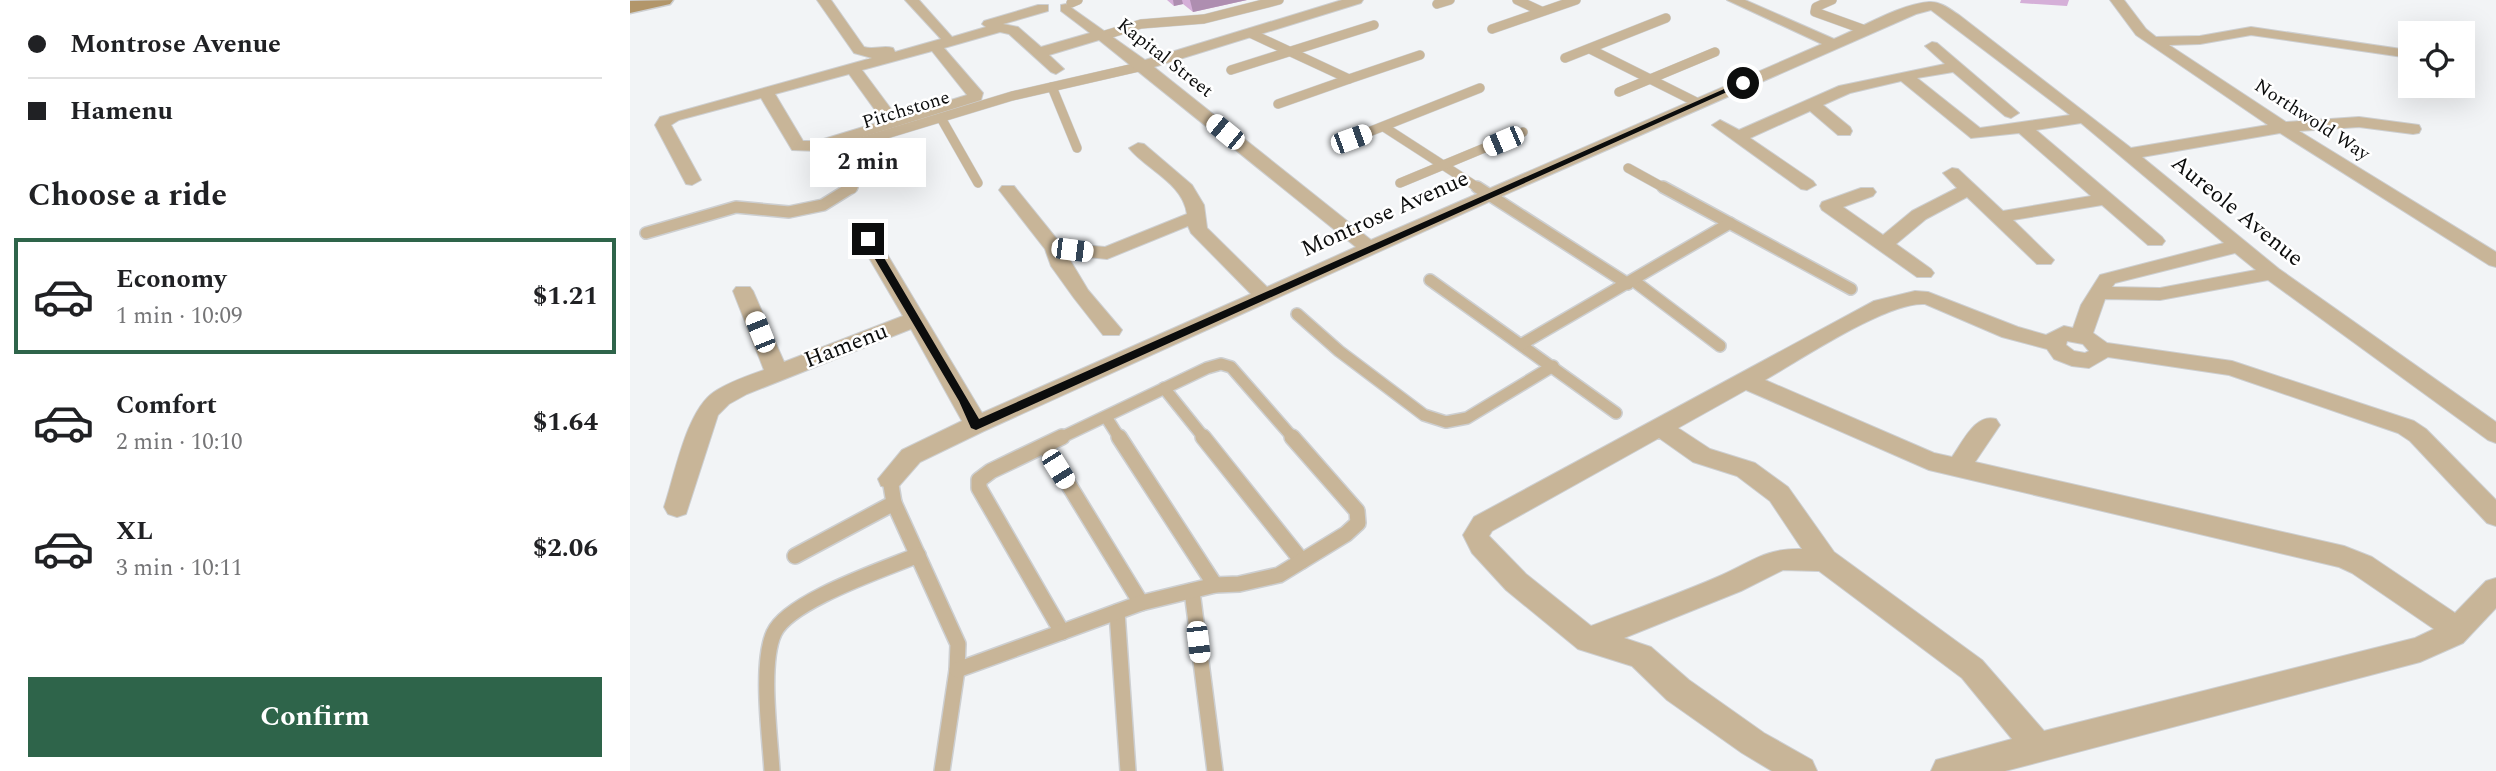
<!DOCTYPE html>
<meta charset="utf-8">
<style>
:root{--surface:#fff;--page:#f2f2f2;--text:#202124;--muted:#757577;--line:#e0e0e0;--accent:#2e644a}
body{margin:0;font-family:Spectral,serif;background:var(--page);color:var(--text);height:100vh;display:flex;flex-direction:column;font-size:26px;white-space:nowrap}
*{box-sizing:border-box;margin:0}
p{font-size:23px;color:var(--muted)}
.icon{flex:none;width:38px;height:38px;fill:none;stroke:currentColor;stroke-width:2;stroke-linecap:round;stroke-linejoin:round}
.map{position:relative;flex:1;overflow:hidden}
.sheet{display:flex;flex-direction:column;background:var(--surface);width:630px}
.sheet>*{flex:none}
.banner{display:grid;align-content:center;height:154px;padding:0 28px;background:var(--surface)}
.buttons{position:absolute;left:1768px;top:21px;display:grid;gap:14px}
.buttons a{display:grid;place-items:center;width:77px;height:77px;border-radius:0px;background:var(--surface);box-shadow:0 7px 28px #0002;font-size:35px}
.end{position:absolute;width:32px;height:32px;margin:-16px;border:9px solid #0c0d0d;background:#fff;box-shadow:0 0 0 4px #fff}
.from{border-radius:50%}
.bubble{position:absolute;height:49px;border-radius:0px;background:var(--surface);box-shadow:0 7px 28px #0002;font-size:23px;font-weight:700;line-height:49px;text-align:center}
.car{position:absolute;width:21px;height:42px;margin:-21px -10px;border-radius:9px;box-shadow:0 0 5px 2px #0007;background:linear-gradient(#fff 24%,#345 0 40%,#fff 0 76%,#345 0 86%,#fff 0)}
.banner b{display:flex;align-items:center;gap:24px;height:66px;font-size:26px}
.banner b+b{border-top:2px solid var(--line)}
.banner i{width:18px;height:18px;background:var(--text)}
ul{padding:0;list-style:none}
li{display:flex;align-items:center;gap:21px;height:116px;margin:0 14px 10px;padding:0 14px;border:4px solid transparent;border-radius:0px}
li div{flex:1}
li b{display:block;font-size:26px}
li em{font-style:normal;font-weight:700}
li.active{border-color:var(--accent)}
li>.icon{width:63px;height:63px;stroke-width:1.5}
h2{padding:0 28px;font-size:32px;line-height:84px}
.primary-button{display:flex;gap:14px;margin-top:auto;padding:14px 28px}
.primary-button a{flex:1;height:80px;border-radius:0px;background:var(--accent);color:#fff;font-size:28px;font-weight:700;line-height:80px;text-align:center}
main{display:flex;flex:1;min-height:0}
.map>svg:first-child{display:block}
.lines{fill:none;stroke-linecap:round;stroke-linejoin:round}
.service-far2-casing{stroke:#cdcfd1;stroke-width:10}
.service-far1-casing{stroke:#cdcfd1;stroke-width:14}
.service-casing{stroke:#cdcfd1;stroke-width:18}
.minor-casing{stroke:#cdcfd1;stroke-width:2}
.secondary-casing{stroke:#cdcfd1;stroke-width:3}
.service-far2{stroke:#c8b598;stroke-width:9}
.service-far1{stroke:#c8b598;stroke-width:11}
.service{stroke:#c8b598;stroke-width:15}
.minor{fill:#c8b598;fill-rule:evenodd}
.secondary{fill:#b2966a;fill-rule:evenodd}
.wall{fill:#d5afd8}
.shaded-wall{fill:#ae8eb0}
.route{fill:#0c0d0d}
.labels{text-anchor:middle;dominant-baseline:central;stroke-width:5;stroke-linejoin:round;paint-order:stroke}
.far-street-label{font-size:19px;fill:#0c0d0d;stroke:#fff}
.street-label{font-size:23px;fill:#0c0d0d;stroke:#fff}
</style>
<main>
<section class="sheet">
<div class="banner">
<b><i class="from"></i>Montrose Avenue</b>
<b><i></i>Hamenu</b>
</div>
<h2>Choose a ride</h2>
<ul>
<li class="active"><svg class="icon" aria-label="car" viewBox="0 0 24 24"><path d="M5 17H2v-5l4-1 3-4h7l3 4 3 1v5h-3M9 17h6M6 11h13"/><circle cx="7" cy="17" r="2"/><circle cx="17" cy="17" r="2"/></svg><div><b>Economy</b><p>1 min · 10:09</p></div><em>$1.21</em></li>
<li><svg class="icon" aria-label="car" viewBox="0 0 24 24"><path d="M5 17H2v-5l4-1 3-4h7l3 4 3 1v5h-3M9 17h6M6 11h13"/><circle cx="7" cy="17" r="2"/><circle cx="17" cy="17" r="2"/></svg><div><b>Comfort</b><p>2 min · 10:10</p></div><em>$1.64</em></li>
<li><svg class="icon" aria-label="car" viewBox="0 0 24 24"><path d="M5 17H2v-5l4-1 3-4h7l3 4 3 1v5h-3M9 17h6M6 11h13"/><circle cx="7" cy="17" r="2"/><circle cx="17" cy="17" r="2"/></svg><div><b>XL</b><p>3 min · 10:11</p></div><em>$2.06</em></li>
</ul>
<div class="primary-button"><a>Confirm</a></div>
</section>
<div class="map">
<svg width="1866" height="771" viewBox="0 0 1866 771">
<rect width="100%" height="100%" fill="#f2f4f6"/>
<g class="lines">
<!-- service-far2 casing -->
<g class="service-far2-casing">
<g id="service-far2">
<polyline points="887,0 911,11"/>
<polyline points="1202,0 1186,7 1185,12 1235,30"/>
<polyline points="441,3 448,0"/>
<polyline points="807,4 820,0"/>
<polyline points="862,29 946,0"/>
<polyline points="620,33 719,79 790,55"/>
<polyline points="472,36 511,24 574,19 649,0"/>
<polyline points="960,49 1068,103"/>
<polyline points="935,58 1036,18"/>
<polyline points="601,70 744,25"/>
<polyline points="422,87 447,148"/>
<polyline points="989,92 1085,52"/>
<polyline points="648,104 719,79"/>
<polyline points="311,118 348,183"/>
<polyline points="754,127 850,189"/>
<polyline points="721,139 850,88"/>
<polyline points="998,168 1036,189"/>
<polyline points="770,183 893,132"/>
<polyline points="222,189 224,184 215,152 227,143 382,96 513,66"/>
</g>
</g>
<!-- service-far1 casing -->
<g class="service-far1-casing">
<g id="service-far1">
<polyline points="847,187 998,284"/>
<polyline points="1033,187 1221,289"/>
<polyline points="16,233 106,207 159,212 193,205 222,187"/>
<polyline points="800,280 986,413"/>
<polyline points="1004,281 1090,346"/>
<polyline points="667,314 709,351 794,415 816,422 837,418 923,366"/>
<polyline points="892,344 1100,223"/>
<polyline points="534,388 575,439"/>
<polyline points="476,417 490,439"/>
<polyline points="428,439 577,368 591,364 601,367 664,439"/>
</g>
</g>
<!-- service casing -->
<g class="service-casing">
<g id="service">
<polyline points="432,437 361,471 349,480 349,488 432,632"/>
<polyline points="489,437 585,585"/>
<polyline points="573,437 672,561"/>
<polyline points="415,446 511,603"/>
<polyline points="264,503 328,644 327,670 312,771"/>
<polyline points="165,556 264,503 260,479"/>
<polyline points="562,591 585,771"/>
<polyline points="487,612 498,771"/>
<polyline points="432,632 511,603 585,585 609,584 649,575 716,534 728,523 727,511 662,437"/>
<polyline points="327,670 432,632"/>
<path d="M142,771C140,737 130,663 144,633C158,601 255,569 288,555"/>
</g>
</g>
<!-- minor casing -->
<g class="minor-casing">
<path id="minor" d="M187,0H201L234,47C245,50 253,45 263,48L265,52L311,39L275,0H289L322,37L356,27L352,24L354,21L408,5H418V11L373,24L388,27L411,47L460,33L431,11V5L436,4L515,60L712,0H733L731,3L524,67L741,240L1192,44L1097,0H1115L1204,39C1231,28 1270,4 1299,2C1310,1 1320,9 1329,15L1501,148L1638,125L1506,35L1480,0H1494L1516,29L1526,37L1570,36L1621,27L1778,50V56L1773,57L1621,35L1570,44L1539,45L1656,122L1729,117L1789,125L1791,129L1789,133L1783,134L1729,127L1669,131L1866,252V267L1859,265L1650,133L1512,157L1649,269L1866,422V443L1858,440L1638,280L1530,300L1475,299L1463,333L1477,343L1602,361L1784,421L1796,429L1866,500V526L1857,523L1780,441L1768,433L1599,375L1478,357L1459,368L1442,366L1424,359L1417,349L1372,337L1295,304C1258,301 1170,360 1135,380L1304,453L1322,457C1333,442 1345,413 1366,419L1370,425L1345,462L1714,546L1742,557L1825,613L1856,581L1866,578V608L1833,643L1790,662L1375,771H1301L1306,760L1382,739L1332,678L1189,571L1153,570L1111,591L994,638L1021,647L1059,680L1134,733L1182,760L1187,771H1142L1112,753L1037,700L1002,666L948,649L876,590L842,553L833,535L844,517L1244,301L1285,291L1298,292L1388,327L1416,335L1434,326L1443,328L1451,305L1470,275L1594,243L1451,123L1406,130L1532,237L1535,241L1532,245H1518L1472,205L1383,220L1424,260L1421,264H1407L1337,197L1296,219L1266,244L1301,269L1304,273L1301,277H1287L1192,210L1190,206L1192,202L1231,188H1243L1246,192L1243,196L1213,207L1253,235L1282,211L1327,188L1313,173L1322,168L1328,169L1373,211L1461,196L1389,133L1341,138L1271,81L1220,93L1193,105L1220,127L1222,131L1220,135H1208L1180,111L1120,138L1183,181L1186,185L1177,190L1171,189L1082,125L1090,120L1109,130L1209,86L1315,64L1295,46L1302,42L1307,43L1389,113L1381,118L1375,116L1323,72L1287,78L1350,128L1440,115L1301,10L1286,14L863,200L354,431L290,462L269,486L260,488L251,486L248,479L272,450L332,421L281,329L117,394L99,404L88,415L56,514L47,517L38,514L34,507C45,475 56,411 84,392C99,382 117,376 134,370L103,291L106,287H120L123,291L154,362L273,316L228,239L231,235H245L248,239L352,413L621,294L561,233L558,226L477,259L437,255L458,290L492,330L489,335H473L444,298L421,266L415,249L369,190L372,186H384L430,243L475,247L557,214C553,183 517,170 499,148L508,143L514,144L562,185L574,205L577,228L637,287L726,247L469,40L419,55L434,69L426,74L421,72L379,34L370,32L314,48L353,93L351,100L188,151L162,150L131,98L49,120L41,125L71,180L62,185L56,184L25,125L30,117L242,58L224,53ZM302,51L337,95L267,117L232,70ZM219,74L253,121L187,141H173L145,94ZM1605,253L1626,270L1530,288L1482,287L1485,283ZM1437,341L1453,344L1459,351L1455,353L1444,351L1436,345ZM1116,390L1299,470L1709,567L1722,573L1804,629L1785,638L1414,731L1352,660L1204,552L1158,487L1125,463L1080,449L1048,428ZM1029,438L1063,462L1107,476L1140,501L1172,549C1136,548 1123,561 1092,575C1049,594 1005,609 961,626L896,574L859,536L862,531Z"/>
</g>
<!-- secondary casing -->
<g class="secondary-casing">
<polygon id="secondary" points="43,0 40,4 0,13 0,1"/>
</g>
<!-- service-far2 -->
<use href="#service-far2" class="service-far2"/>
<!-- service-far1 -->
<use href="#service-far1" class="service-far1"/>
<!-- service -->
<use href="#service" class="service"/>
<!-- minor -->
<use href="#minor" class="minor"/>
<!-- secondary -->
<use href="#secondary" class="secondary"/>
</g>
<!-- wall -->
<g class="wall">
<polygon points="537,0 617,0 563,12 553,4 544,6"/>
<polygon points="1391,0 1439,0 1437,6 1390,3"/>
</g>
<!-- shaded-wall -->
<g class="shaded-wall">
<polygon points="543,0 552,0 553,4 544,6"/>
<polygon points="560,0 617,0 563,12"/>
</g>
<!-- route -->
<polygon class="route" points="1110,82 1117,83 346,430 341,428 329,401 233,239 238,236 243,239 349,419"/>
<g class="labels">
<!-- far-street labels -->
<g class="far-street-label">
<text transform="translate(535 58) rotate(38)">Kapital Street</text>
<text transform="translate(276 110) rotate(-17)">Pitchstone</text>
<text transform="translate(1682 120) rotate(33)">Northwold Way</text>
</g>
<!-- street labels -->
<g class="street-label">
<text transform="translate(1607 211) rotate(39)">Aureole Avenue</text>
<text transform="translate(755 214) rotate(-24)">Montrose Avenue</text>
<text transform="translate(216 346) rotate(-21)">Hamenu</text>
</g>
</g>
</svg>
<div class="buttons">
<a><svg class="icon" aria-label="locate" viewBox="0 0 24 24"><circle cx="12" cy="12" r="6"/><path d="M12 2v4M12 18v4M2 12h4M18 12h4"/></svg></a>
</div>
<i class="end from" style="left:1113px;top:83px"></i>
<i class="end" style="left:238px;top:239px"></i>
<div class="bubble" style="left:180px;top:138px;width:116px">2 min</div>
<i class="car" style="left:595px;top:132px;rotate:309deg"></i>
<i class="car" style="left:721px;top:139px;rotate:70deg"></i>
<i class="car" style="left:873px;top:141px;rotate:247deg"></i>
<i class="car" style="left:442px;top:250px;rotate:97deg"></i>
<i class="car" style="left:130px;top:332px;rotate:338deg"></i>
<i class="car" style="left:428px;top:469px;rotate:148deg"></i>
<i class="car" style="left:568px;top:642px;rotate:173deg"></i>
</div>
</main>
